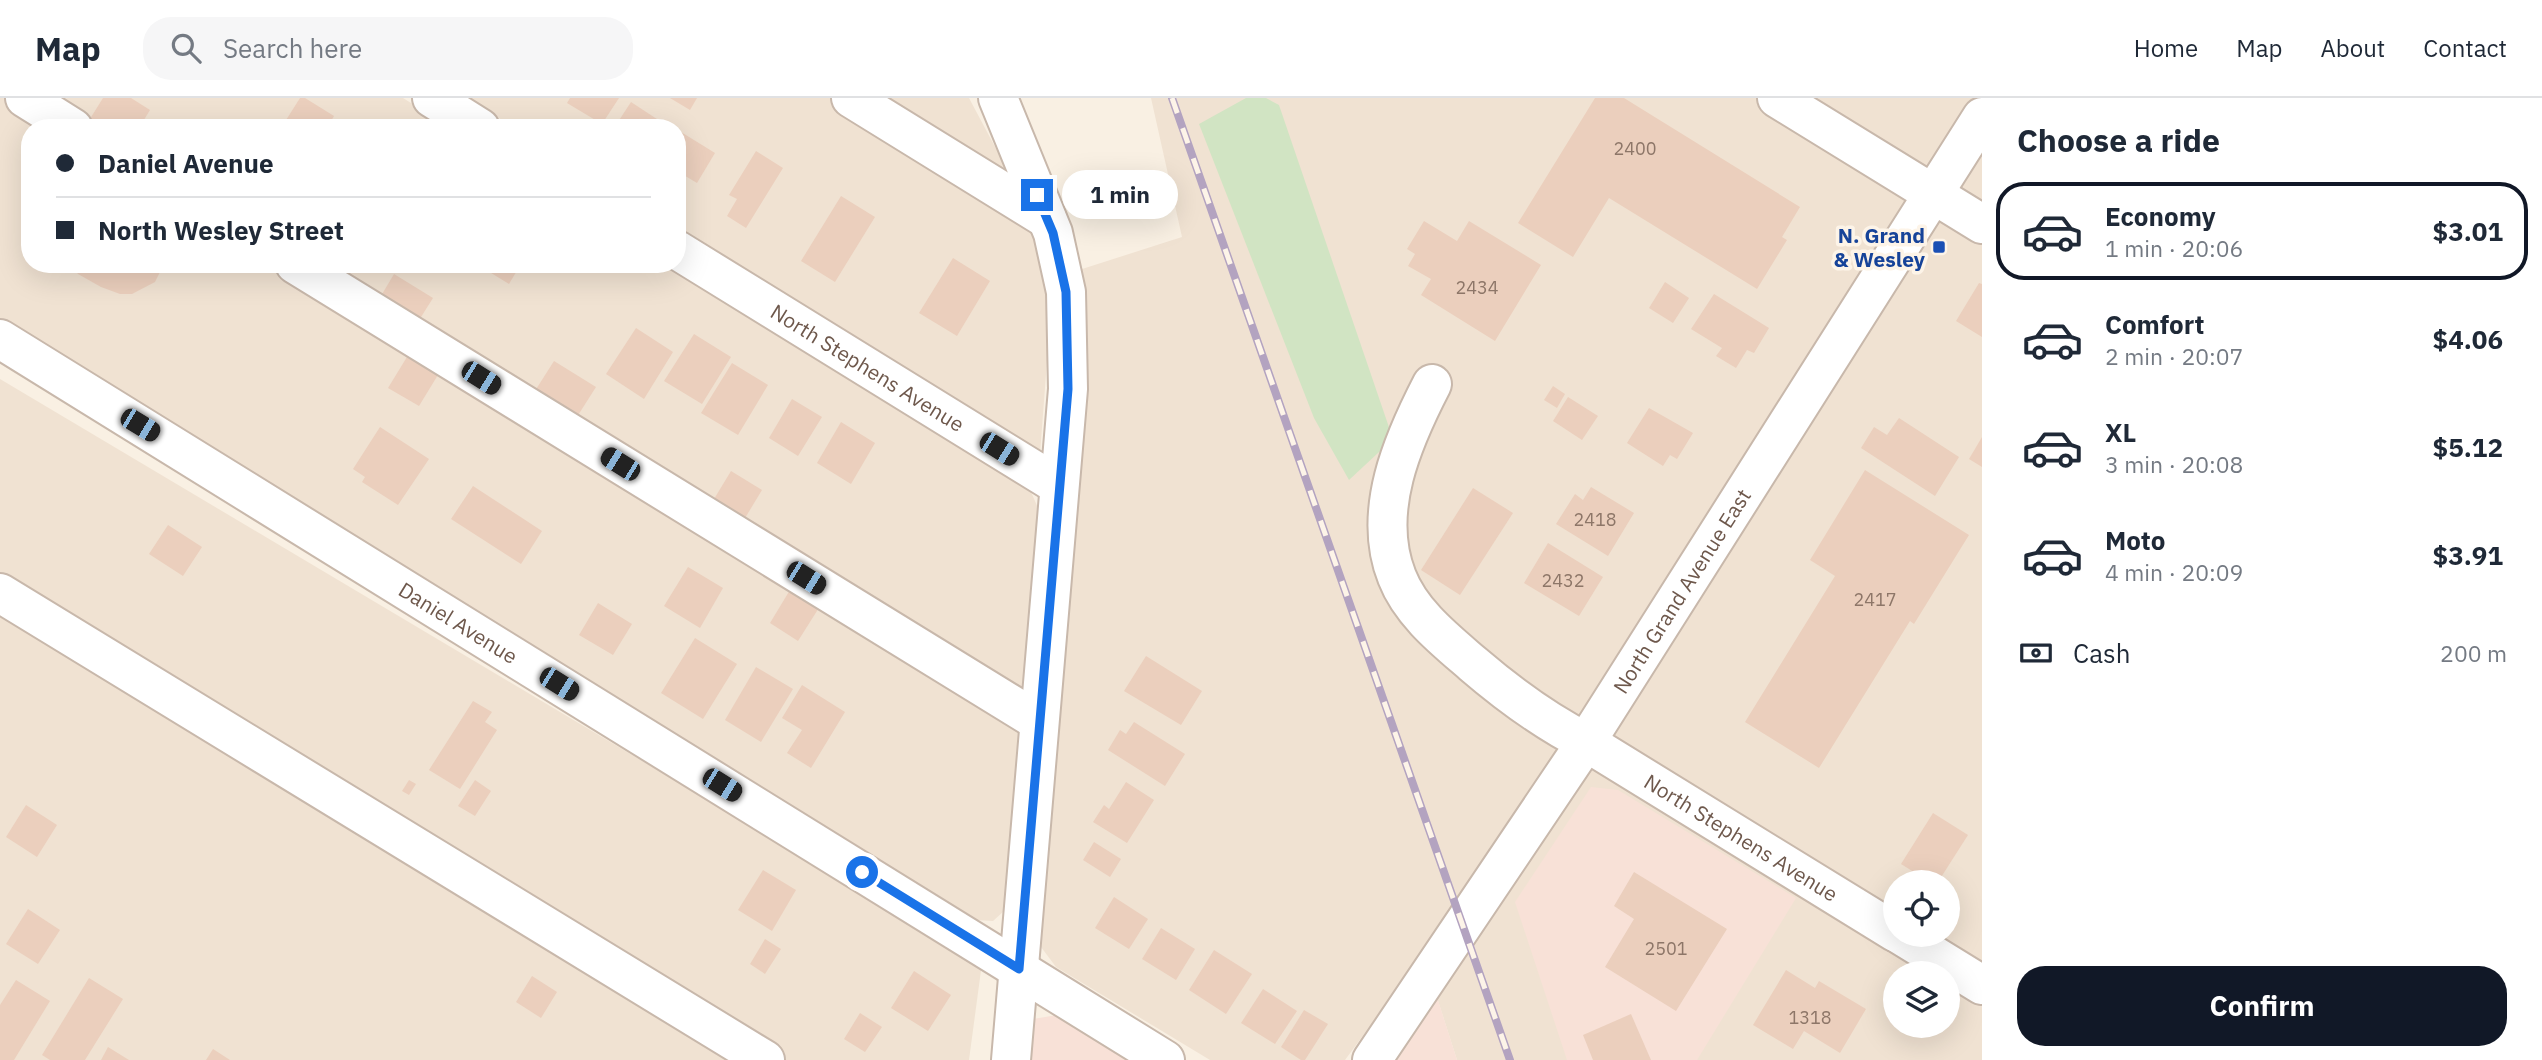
<!DOCTYPE html>
<meta charset="utf-8">
<style>
:root{--surface:#fff;--page:#f6f6f7;--text:#1f2937;--muted:#747a83;--line:#e0e1e3;--accent:#111827}
body{margin:0;font-family:"IBM Plex Sans",sans-serif;background:var(--page);color:var(--text);height:100vh;display:flex;flex-direction:column;font-size:26px;white-space:nowrap}
*{box-sizing:border-box;margin:0}
p{font-size:23px;color:var(--muted)}
.icon{flex:none;width:38px;height:38px;fill:none;stroke:currentColor;stroke-width:2;stroke-linecap:round;stroke-linejoin:round}
.map{position:relative;flex:1;overflow:hidden}
.panel{display:flex;flex-direction:column;background:var(--surface);width:560px}
.panel>*{flex:none}
.hud{position:absolute;left:21px;top:21px;width:665px;height:154px;border-radius:28px;box-shadow:0 7px 28px #0002;display:grid;align-content:center;height:154px;padding:0 35px;background:var(--surface)}
.buttons{position:absolute;left:1883px;top:772px;display:grid;gap:14px}
.buttons a{display:grid;place-items:center;width:77px;height:77px;border-radius:50%;background:var(--surface);box-shadow:0 7px 28px #0002;font-size:35px}
.end{position:absolute;width:32px;height:32px;margin:-16px;border:9px solid #1a73e8;background:#fff;box-shadow:0 0 0 4px #fff}
.from{border-radius:50%}
.bubble{position:absolute;height:49px;border-radius:24px;background:var(--surface);box-shadow:0 7px 28px #0002;font-size:23px;font-weight:700;line-height:49px;text-align:center}
.car{position:absolute;width:21px;height:42px;margin:-21px -10px;border-radius:9px;box-shadow:0 0 5px 2px #0007;background:linear-gradient(#222 24%,#8ab4d8 0 40%,#222 0 76%,#8ab4d8 0 86%,#222 0)}
.hud b{display:flex;align-items:center;gap:24px;height:66px;font-size:26px}
.hud b+b{border-top:2px solid var(--line)}
.hud i{width:18px;height:18px;background:var(--text)}
ul{padding:0;list-style:none}
li{display:flex;align-items:center;gap:21px;height:98px;margin:0 14px 10px;padding:0 21px;border:4px solid transparent;border-radius:28px}
li div{flex:1}
li b{display:block;font-size:26px}
li em{font-style:normal;font-weight:700}
li.on{border-color:var(--accent)}
li>.icon{width:63px;height:63px;stroke-width:1.5}
h2{padding:0 35px;font-size:32px;line-height:84px}
.pay{display:flex;align-items:center;gap:18px;height:77px;padding:0 35px;font-size:26px}
.pay p{margin-inline-start:auto}
.cta{display:flex;gap:14px;margin-top:auto;padding:14px 35px}
.cta a{flex:1;height:80px;border-radius:28px;background:var(--accent);color:#fff;font-size:28px;font-weight:700;line-height:80px;text-align:center}
header{display:flex;align-items:center;gap:42px;box-sizing:border-box;height:98px;padding:0 35px;background:var(--surface);border-bottom:2px solid var(--line)}
header strong{font-size:33px}
nav{display:flex;gap:38px;margin-inline-start:auto;font-size:24px}
.search{width:490px;height:63px;background:var(--page);display:flex;align-items:center;gap:18px;box-sizing:border-box;padding:0 24px;border-radius:28px;color:var(--muted);font-size:26px}
main{display:flex;flex:1;min-height:0}
.map>svg:first-child{display:block}
.residential{fill:#f0e2d2;fill-rule:evenodd}
.commercial{fill:#f8e1d7}
.green{fill:#d1e4c3}
.building{fill:#ebcfbd}
.lines{fill:none;stroke-linecap:round;stroke-linejoin:round}
.minor-casing{stroke:#c8b8ab;stroke-width:42}
.minor{stroke:#fff;stroke-width:38}
.rail-casing{stroke:#b3a3c0;stroke-width:8}
.rail{stroke:#fdf4e8;stroke-width:5;stroke-dasharray:16;stroke-linecap:butt}
.route{stroke:#1a73e8;stroke-width:9}
.transit-dot{fill:#1a4fb4;stroke:#fdf4e8;stroke-width:2.5}
.labels{text-anchor:middle;dominant-baseline:central;stroke-width:7;stroke-linejoin:round;paint-order:stroke}
.number-label{font-size:18px;fill:#8d7668}
.transit-label{font-size:21px;font-weight:bold;fill:#164399;stroke:#fdf4e8;text-anchor:end}
.street-label{font-size:21px;fill:#6e584c;stroke:#fdf4e8}
</style>
<header>
<strong>Map</strong>
<div class="search"><svg class="icon" aria-label="search" viewBox="0 0 24 24"><circle cx="10" cy="10" r="6"/><path d="M15 15l6 6"/></svg>Search here</div>
<nav><a>Home</a><a>Map</a><a>About</a><a>Contact</a></nav>
</header>
<main>
<div class="map">
<svg width="1982" height="962" viewBox="0 0 1982 962">
<rect width="100%" height="100%" fill="#f9f0e3"/>
<!-- residential -->
<g class="residential">
<polygon points="0,0 403,0 451,30 30,30 30,166 673,166 1028,387 1038,410 1004,813 993,823 975,822 0,221"/>
<polygon points="467,0 969,0 1044,141 1052,197 1040,356 677,131 677,30 515,30"/>
<path d="M1151,0H1982V962H1457L1423,856L1345,962H1210L1056,869L1041,849L1079,172L1182,139ZM1895,784H1948V836H1895ZM1895,875H1948V928H1895Z"/>
<polygon points="0,281 982,865 969,962 0,962"/>
</g>
<!-- commercial -->
<g class="commercial">
<polygon points="1591,689 1618,692 1796,800 1697,962 1567,962 1515,804"/>
<polygon points="1436,896 1457,962 1392,962"/>
<polygon points="1057,917 1131,962 1030,962 1033,921"/>
</g>
<!-- green -->
<polygon class="green" points="1246,0 1266,0 1279,7 1393,341 1349,382 1314,320 1199,26"/>
<!-- building -->
<g class="building">
<polygon points="103,0 131,0 150,12 139,30 98,30 88,24"/>
<polygon points="300,0 305,0 334,18 327,30 281,30"/>
<polygon points="570,0 619,0 602,26 567,5"/>
<polygon points="670,0 697,0 690,12"/>
<polygon points="1595,0 1624,0 1800,109 1782,139 1787,142 1757,191 1609,100 1573,159 1518,125"/>
<polygon points="631,4 666,27 664,30 614,30"/>
<polygon points="154,21 168,30 148,30"/>
<polygon points="681,34 715,55 697,85 677,73 677,40"/>
<polygon points="756,53 783,70 746,130 727,118 737,101 729,97"/>
<polygon points="841,98 875,119 835,184 801,163"/>
<polygon points="1424,123 1457,143 1469,123 1541,167 1495,243 1421,197 1431,181 1408,168 1415,156 1407,151"/>
<polygon points="953,160 990,183 957,238 919,215"/>
<polygon points="69,166 164,166 155,184 132,196 120,196 101,189 78,176"/>
<polygon points="401,166 420,166 415,175"/>
<polygon points="485,166 521,166 509,186 483,170"/>
<polygon points="394,176 433,200 416,227 378,203"/>
<polygon points="1665,184 1689,200 1673,225 1649,210"/>
<polygon points="1979,185 1982,186 1982,239 1956,223"/>
<polygon points="1714,196 1769,230 1754,255 1747,252 1736,270 1716,258 1722,250 1691,231"/>
<polygon points="636,230 673,254 644,301 606,276"/>
<polygon points="694,236 731,259 702,306 664,283"/>
<polygon points="410,254 441,272 419,308 388,290"/>
<polygon points="554,263 596,289 575,322 533,296"/>
<polygon points="732,265 768,287 738,337 701,315"/>
<polygon points="1553,288 1565,296 1557,310 1544,302"/>
<polygon points="1568,299 1598,318 1582,342 1553,323"/>
<polygon points="792,301 822,319 798,358 769,340"/>
<polygon points="1649,310 1693,335 1677,361 1670,357 1663,368 1627,345"/>
<polygon points="1899,320 1959,359 1935,398 1861,350 1874,329 1887,337"/>
<polygon points="841,324 875,345 851,386 817,365"/>
<polygon points="380,329 429,361 398,407 362,384 365,379 353,371"/>
<polygon points="1982,339 1982,369 1969,361"/>
<polygon points="1865,372 1969,437 1914,526 1910,523 1819,670 1745,624 1835,478 1810,462"/>
<polygon points="731,373 762,392 739,430 708,411"/>
<polygon points="473,388 542,433 521,466 451,421"/>
<polygon points="1591,389 1634,415 1608,458 1556,426 1575,396 1583,402"/>
<polygon points="1473,390 1513,415 1460,497 1421,472"/>
<polygon points="168,427 202,449 183,478 149,456"/>
<polygon points="1548,445 1603,479 1579,518 1524,485"/>
<polygon points="688,469 723,490 700,530 664,508"/>
<polygon points="793,487 822,505 798,543 770,525"/>
<polygon points="598,505 632,526 613,557 579,537"/>
<polygon points="695,540 737,566 703,621 661,595"/>
<polygon points="1146,558 1202,593 1181,627 1124,593"/>
<polygon points="756,569 793,591 761,644 725,622"/>
<polygon points="802,587 845,614 811,670 787,655 802,632 782,620"/>
<polygon points="473,603 492,614 485,624 497,632 460,691 429,672"/>
<polygon points="1134,624 1185,656 1165,688 1108,652 1120,632 1126,636"/>
<polygon points="409,682 416,686 409,697 402,693"/>
<polygon points="475,682 491,693 475,718 458,708"/>
<polygon points="1126,684 1154,702 1127,745 1093,724 1104,707 1109,711"/>
<polygon points="26,707 57,727 37,759 6,739"/>
<polygon points="1933,715 1968,737 1938,784 1930,784 1901,766"/>
<polygon points="1094,744 1121,761 1110,779 1083,762"/>
<polygon points="763,772 796,792 772,833 738,812"/>
<polygon points="1634,774 1727,831 1676,913 1605,869 1634,821 1614,808"/>
<polygon points="1114,799 1148,821 1129,851 1095,830"/>
<polygon points="28,811 60,832 38,866 6,846"/>
<polygon points="1161,830 1195,851 1176,882 1142,861"/>
<polygon points="765,841 781,851 765,876 750,866"/>
<polygon points="1214,852 1252,876 1226,916 1189,892"/>
<polygon points="1786,872 1815,890 1819,883 1866,911 1840,955 1804,933 1793,951 1753,927"/>
<polygon points="914,873 951,897 928,933 891,910"/>
<polygon points="532,878 557,894 541,920 516,904"/>
<polygon points="89,880 123,901 85,962 50,962 42,957"/>
<polygon points="16,882 50,903 14,962 0,962 0,907"/>
<polygon points="1263,891 1297,913 1275,946 1241,925"/>
<polygon points="1304,912 1328,926 1305,962 1301,962 1281,949"/>
<polygon points="860,915 882,929 865,954 844,941"/>
<polygon points="1631,916 1651,962 1593,962 1583,937"/>
<polygon points="108,949 129,962 101,962"/>
<polygon points="213,951 230,962 206,962"/>
</g>
<g class="lines">
<!-- minor casing -->
<g class="minor-casing">
<g id="minor">
<polyline points="25,0 73,30"/>
<polyline points="432,0 480,30"/>
<polyline points="851,0 1047,121"/>
<polyline points="998,0 1053,135 1066,194 1068,291 1011,962"/>
<polyline points="1777,0 1982,126"/>
<path id="s1" d="M677,152L1058,387"/>
<polyline points="295,166 1038,623"/>
<path id="s2" d="M0,241L1165,962"/>
<path id="s3" d="M1432,286C1403,342 1371,414 1397,479C1411,515 1444,541 1473,566C1508,596 1544,623 1586,644L1895,834"/>
<polyline points="0,495 765,962"/>
<polyline points="1899,836 1982,887"/>
<path id="s4" d="M1372,962L1586,644L1982,19"/>
</g>
</g>
<!-- minor -->
<use href="#minor" class="minor"/>
<!-- rail casing -->
<g class="rail-casing">
<polyline id="rail" points="1172,0 1510,962"/>
</g>
<!-- rail -->
<use href="#rail" class="rail"/>
</g>
<g class="lines">
<!-- route -->
<polyline class="route" points="862,774 1019,871 1068,291 1066,194 1053,135 1037,97"/>
</g>
<!-- markers -->
<rect class="transit-dot" x="1932" y="142" width="14" height="14" rx="3.5"/>
<g class="labels">
<!-- number labels -->
<g class="number-label">
<text x="1635" y="50">2400</text>
<text x="1477" y="189">2434</text>
<text x="1595" y="421">2418</text>
<text x="1563" y="482">2432</text>
<text x="1875" y="501">2417</text>
<text x="1666" y="850">2501</text>
<text x="1810" y="919">1318</text>
</g>
<!-- transit labels -->
<g class="transit-label">
<text x="1925" y="137">N. Grand<tspan x="1925" dy="24">&amp; Wesley</tspan></text>
</g>
<!-- street labels -->
<g class="street-label">
<text stroke="none"><textPath href="#s1" startOffset="224">North Stephens Avenue</textPath></text>
<text stroke="none"><textPath href="#s4" startOffset="562">North Grand Avenue East</textPath></text>
<text stroke="none"><textPath href="#s2" startOffset="539">Daniel Avenue</textPath></text>
<text stroke="none"><textPath href="#s3" startOffset="639">North Stephens Avenue</textPath></text>
</g>
</g>
</svg>
<div class="buttons">
<a><svg class="icon" aria-label="locate" viewBox="0 0 24 24"><circle cx="12" cy="12" r="6"/><path d="M12 2v4M12 18v4M2 12h4M18 12h4"/></svg></a>
<a><svg class="icon" aria-label="layers" viewBox="0 0 24 24"><path d="M12 4l9 5-9 5-9-5zM3 14l9 5 9-5"/></svg></a>
</div>
<i class="end from" style="left:862px;top:774px"></i>
<i class="end" style="left:1037px;top:97px"></i>
<div class="bubble" style="left:1062px;top:72px;width:116px">1 min</div>
<i class="car" style="left:481px;top:280px;rotate:122deg"></i>
<i class="car" style="left:140px;top:327px;rotate:121deg"></i>
<i class="car" style="left:999px;top:351px;rotate:122deg"></i>
<i class="car" style="left:620px;top:366px;rotate:302deg"></i>
<i class="car" style="left:806px;top:480px;rotate:122deg"></i>
<i class="car" style="left:559px;top:586px;rotate:122deg"></i>
<i class="car" style="left:722px;top:687px;rotate:122deg"></i>
<div class="hud">
<b><i class="from"></i>Daniel Avenue</b>
<b><i></i>North Wesley Street</b>
</div>
</div>
<section class="panel">
<h2>Choose a ride</h2>
<ul>
<li class="on"><svg class="icon" aria-label="car" viewBox="0 0 24 24"><path d="M5 17H2v-5l4-1 3-4h7l3 4 3 1v5h-3M9 17h6M6 11h13"/><circle cx="7" cy="17" r="2"/><circle cx="17" cy="17" r="2"/></svg><div><b>Economy</b><p>1 min · 20:06</p></div><em>$3.01</em></li>
<li><svg class="icon" aria-label="car" viewBox="0 0 24 24"><path d="M5 17H2v-5l4-1 3-4h7l3 4 3 1v5h-3M9 17h6M6 11h13"/><circle cx="7" cy="17" r="2"/><circle cx="17" cy="17" r="2"/></svg><div><b>Comfort</b><p>2 min · 20:07</p></div><em>$4.06</em></li>
<li><svg class="icon" aria-label="car" viewBox="0 0 24 24"><path d="M5 17H2v-5l4-1 3-4h7l3 4 3 1v5h-3M9 17h6M6 11h13"/><circle cx="7" cy="17" r="2"/><circle cx="17" cy="17" r="2"/></svg><div><b>XL</b><p>3 min · 20:08</p></div><em>$5.12</em></li>
<li><svg class="icon" aria-label="car" viewBox="0 0 24 24"><path d="M5 17H2v-5l4-1 3-4h7l3 4 3 1v5h-3M9 17h6M6 11h13"/><circle cx="7" cy="17" r="2"/><circle cx="17" cy="17" r="2"/></svg><div><b>Moto</b><p>4 min · 20:09</p></div><em>$3.91</em></li>
</ul>
<div class="pay"><svg class="icon" aria-label="cash" viewBox="0 0 24 24"><path d="M3 7h18v10H3z"/><circle cx="12" cy="12" r="2"/></svg>Cash<p>200 m</p></div>
<div class="cta"><a>Confirm</a></div>
</section>
</main>
